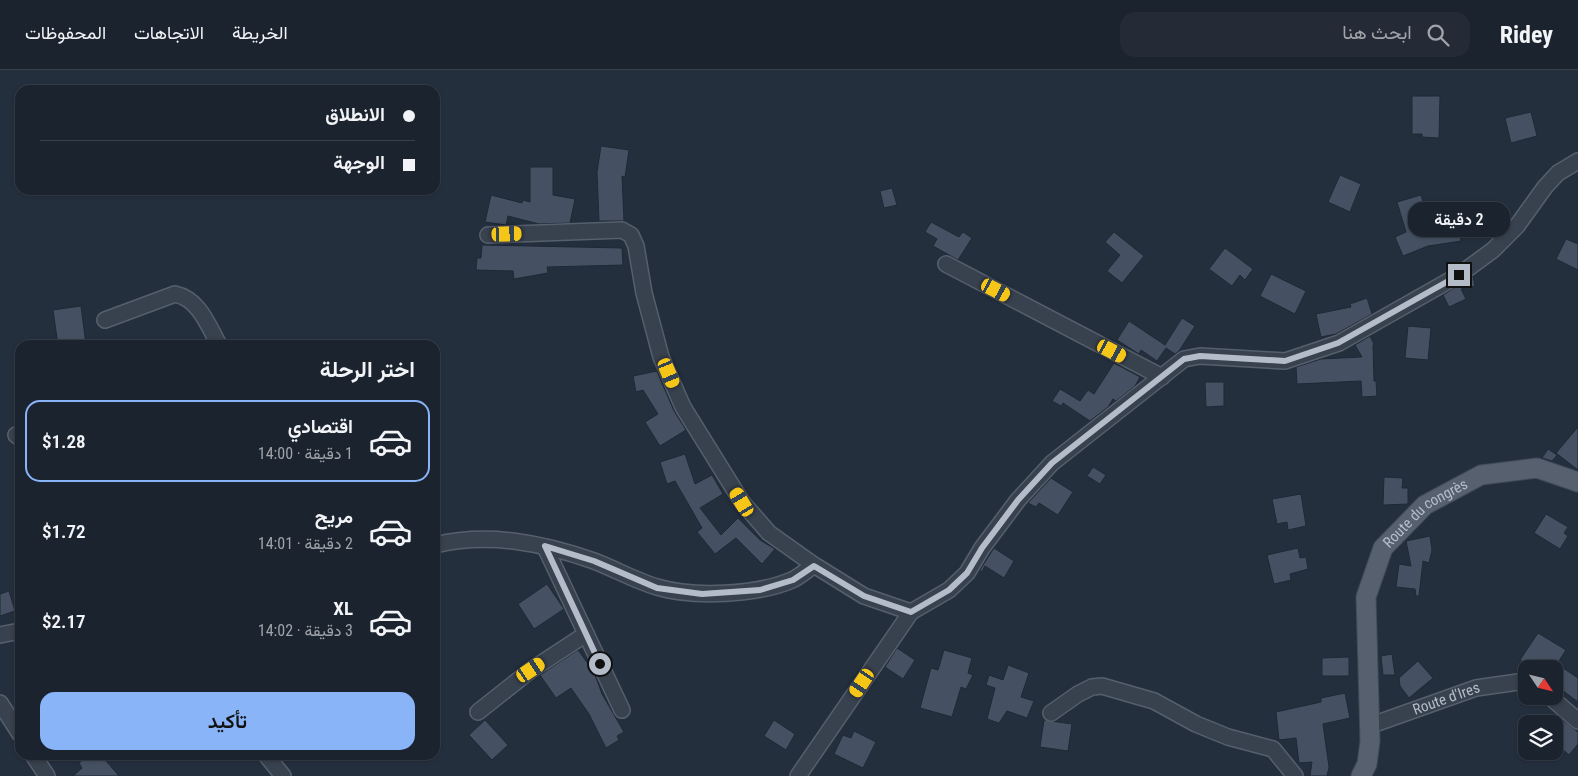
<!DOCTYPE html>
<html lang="ar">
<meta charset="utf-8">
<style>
:root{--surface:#1b232e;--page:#242b36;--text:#f1f3f6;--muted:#a0a4aa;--line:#39404a;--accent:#8ab4f8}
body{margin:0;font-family:"Roboto Condensed",Vazirmatn,sans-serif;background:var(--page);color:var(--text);direction:rtl;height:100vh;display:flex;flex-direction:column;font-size:19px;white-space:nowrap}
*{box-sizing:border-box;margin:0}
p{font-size:16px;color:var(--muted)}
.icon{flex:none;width:28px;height:28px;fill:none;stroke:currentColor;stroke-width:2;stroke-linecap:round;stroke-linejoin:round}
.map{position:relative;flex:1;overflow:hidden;direction:ltr}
.panel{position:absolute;left:15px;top:270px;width:425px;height:420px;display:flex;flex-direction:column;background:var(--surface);border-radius:15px;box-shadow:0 1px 4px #0004,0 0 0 1px var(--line);direction:rtl}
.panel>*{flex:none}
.banner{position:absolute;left:15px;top:15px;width:425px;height:110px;border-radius:15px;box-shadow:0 1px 4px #0004,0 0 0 1px var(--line);direction:rtl;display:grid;align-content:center;height:110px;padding:0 25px;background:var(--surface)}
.needle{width:32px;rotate:125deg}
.fabs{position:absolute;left:1518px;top:590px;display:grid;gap:10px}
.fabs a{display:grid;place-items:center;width:45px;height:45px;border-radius:10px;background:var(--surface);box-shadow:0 1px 4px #0004,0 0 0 1px var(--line);font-size:25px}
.end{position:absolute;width:22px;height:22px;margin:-11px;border:6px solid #b4bcc9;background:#111;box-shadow:0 0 0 2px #111}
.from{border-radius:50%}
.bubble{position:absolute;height:35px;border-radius:15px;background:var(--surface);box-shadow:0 1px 4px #0004,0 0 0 1px var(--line);font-size:16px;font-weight:600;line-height:35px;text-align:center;direction:rtl}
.car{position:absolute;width:15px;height:30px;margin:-15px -8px;border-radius:6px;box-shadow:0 0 4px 1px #0007;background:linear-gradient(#f5c518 24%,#345 0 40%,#f5c518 0 76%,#345 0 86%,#f5c518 0)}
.banner b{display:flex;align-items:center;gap:18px;height:48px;font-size:19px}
.banner b+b{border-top:1px solid var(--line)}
.banner i{width:12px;height:12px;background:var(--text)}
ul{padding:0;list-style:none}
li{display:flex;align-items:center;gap:15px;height:82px;margin:0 10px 8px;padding:0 15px;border:2px solid transparent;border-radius:15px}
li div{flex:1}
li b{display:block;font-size:19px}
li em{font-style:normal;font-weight:600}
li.active{border-color:var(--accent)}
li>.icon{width:45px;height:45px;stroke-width:1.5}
h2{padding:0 25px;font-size:22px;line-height:60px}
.button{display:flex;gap:10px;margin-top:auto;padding:10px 25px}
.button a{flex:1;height:58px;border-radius:15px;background:var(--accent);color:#111;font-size:20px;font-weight:600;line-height:58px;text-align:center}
header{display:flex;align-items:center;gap:30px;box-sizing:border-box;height:70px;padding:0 25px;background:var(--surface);border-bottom:1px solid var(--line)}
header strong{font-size:24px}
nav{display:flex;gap:28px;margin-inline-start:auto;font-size:18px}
.search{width:350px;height:45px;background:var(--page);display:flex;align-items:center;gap:12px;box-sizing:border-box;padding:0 18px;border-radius:15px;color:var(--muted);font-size:19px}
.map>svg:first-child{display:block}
.building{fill:#455162;stroke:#1f2835}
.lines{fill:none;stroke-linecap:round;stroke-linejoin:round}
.minor-casing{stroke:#565f6c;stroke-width:18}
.major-casing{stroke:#414a57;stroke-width:21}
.minor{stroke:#38414e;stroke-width:15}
.major{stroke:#56606e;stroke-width:19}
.route{stroke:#b4bcc9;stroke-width:6}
.labels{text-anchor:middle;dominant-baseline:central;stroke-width:4;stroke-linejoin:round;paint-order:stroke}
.street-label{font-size:15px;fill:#b4bcc9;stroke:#1d2633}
</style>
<header>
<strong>Ridey</strong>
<div class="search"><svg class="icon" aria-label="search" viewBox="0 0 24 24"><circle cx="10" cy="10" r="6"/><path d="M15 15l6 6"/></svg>ابحث هنا</div>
<nav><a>الخريطة</a><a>الاتجاهات</a><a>المحفوظات</a></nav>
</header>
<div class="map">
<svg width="1578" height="706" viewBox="0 0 1578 706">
<rect width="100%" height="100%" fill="#242f3e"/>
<!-- building -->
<g class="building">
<polygon points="1412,26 1440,26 1439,68 1422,67 1422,64 1412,64"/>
<polygon points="1531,42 1537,66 1511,73 1505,48"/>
<polygon points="601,76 629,80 625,107 622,106 624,151 599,151 597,102"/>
<polygon points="530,97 553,97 553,125 575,129 570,153 539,154 508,146 506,155 485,152 491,125 522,133 523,130 530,132"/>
<polygon points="1340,105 1361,114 1350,142 1328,132"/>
<polygon points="892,118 897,135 884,138 880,121"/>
<polygon points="1421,125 1426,142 1456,137 1461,171 1428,176 1403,186 1395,167 1406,162 1397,132"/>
<polygon points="931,152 959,167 963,162 972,168 958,190 933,176 937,169 925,162"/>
<polygon points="1114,162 1144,186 1122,213 1107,201 1120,185 1105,172"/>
<polygon points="1566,169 1578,174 1578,200 1556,189"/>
<polygon points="482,175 622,178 623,195 547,197 548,203 514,209 513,201 476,200 477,188 481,188"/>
<polygon points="1225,178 1253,199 1245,210 1240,205 1232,216 1209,199"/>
<polygon points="1271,204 1306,221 1295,244 1260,226"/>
<polygon points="1473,206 1475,216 1461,219 1466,229 1449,237 1443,225"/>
<polygon points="1367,228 1372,244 1336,264 1321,267 1316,244 1351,237 1350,234"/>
<polygon points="81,236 86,275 58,275 53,240"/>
<polygon points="1182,248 1195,256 1179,281 1175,284 1166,278 1157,291 1141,280 1139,284 1117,270 1129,251 1165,275"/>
<polygon points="1408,256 1431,258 1428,290 1405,288"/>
<polygon points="1370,266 1374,274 1373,275 1374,311 1376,311 1377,326 1362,327 1361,311 1297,314 1296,297 1321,289 1362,287 1355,275"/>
<polygon points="1114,293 1140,307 1135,316 1116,331 1113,329 1108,337 1090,351 1063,333 1061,336 1052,331 1060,319 1080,331 1088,320 1094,324"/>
<polygon points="657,301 674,341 686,360 660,376 645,352 658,344 643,320 636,322 633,306"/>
<polygon points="1205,312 1224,312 1224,336 1206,337"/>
<polygon points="1578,357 1578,400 1556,383"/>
<polygon points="1548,379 1557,385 1552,391 1542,388"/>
<polygon points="685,384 695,414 712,405 723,424 700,438 721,465 738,448 760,470 775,479 762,494 736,468 715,484 697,462 702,458 675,411 667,414 660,392"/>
<polygon points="1093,397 1106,405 1100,414 1087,406"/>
<polygon points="1384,407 1403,408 1402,418 1408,418 1408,434 1383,435"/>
<polygon points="1051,408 1073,422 1058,445 1039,433 1036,437 1028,433"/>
<polygon points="1301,424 1306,456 1288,460 1287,452 1277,454 1272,429"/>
<polygon points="1546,444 1568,457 1564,463 1568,466 1560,479 1534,463"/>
<polygon points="1430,466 1432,480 1429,493 1423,491 1419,526 1416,526 1415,519 1396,517 1399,494 1411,496 1406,471"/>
<polygon points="994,478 1014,491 1004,508 985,496 982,502 980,500"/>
<polygon points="1298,478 1300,488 1306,487 1308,499 1290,504 1291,510 1274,514 1267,485"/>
<polygon points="547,514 564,539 534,559 518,534"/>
<polygon points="9,521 15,541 0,546 0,524"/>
<polygon points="1538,563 1566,580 1557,594 1578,608 1578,632 1554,614 1554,599 1533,599 1520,590"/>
<polygon points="897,578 915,590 903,609 885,597"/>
<polygon points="578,580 594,602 602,624 624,662 617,666 619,670 606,678 589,644 571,618 556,628 540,605"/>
<polygon points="944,580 972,588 968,603 973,605 966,619 961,617 952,647 920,638 931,598 938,600"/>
<polygon points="1392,584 1395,605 1383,605 1381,586"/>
<polygon points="1349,587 1349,606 1322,606 1322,588"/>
<polygon points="1418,591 1433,608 1409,628 1400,616 1399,608"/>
<polygon points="1008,595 1029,603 1021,627 1034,631 1027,648 1007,641 999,653 987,649 995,618 986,615 989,605 1003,610"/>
<polygon points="1345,623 1350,648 1323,654 1329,697 1327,706 1310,706 1312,692 1299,693 1296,668 1279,670 1276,642 1321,632 1321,628"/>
<polygon points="1559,647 1578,662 1578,674 1569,685 1554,672 1554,653"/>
<polygon points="485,650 508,675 492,690 469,665"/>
<polygon points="774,650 795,664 786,680 764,666"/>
<polygon points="1044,650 1072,654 1068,681 1040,677"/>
<polygon points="854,661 876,672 863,698 834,684 843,665 851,668"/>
<polygon points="88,685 93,691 101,685 119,706 73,706 82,698 79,693"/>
</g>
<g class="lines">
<!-- minor casing -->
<g class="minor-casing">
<g id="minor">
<polyline points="488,165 622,160 631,165 636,176 644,223 661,287 683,337 742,432 769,463 814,495 864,526 911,542"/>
<polyline points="946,194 1162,307"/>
<path d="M105,250L175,224C199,229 208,255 219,275"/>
<polyline points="16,365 20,368"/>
<path d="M435,475C489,462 543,473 594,491C615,499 636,511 657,517C694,528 757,525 792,510C799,507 807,500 814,495"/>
<polyline points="545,477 622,640"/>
<polyline points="0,565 20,561"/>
<polyline points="1549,626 1578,651"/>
<polyline points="0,633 20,664"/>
<polyline points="478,642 531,600 586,564"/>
<polyline points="1051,643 1078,624 1092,617 1102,616 1154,631 1196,654 1228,667 1273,679 1295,706"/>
<path id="s1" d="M1369,656L1476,618L1518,612L1526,614"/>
<polyline points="33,685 47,706"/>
<polyline points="266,685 283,706"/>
<polyline points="798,706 911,542 949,520 967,503 982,478 1018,430 1052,393 1184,289 1200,286 1285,291 1339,273 1459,205 1493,180 1517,156 1545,117 1558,103 1578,91"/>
</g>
</g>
<!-- major casing -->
<g class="major-casing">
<g id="major">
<path id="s2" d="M1361,706L1367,694L1370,671L1366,527L1383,478L1425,435L1481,405L1537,398L1578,412"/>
</g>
</g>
<!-- minor -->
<use href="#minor" class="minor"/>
<!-- major -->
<use href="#major" class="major"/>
</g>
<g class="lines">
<!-- route -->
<polyline class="route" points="600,594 545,476 594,491 657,518 702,524 760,520 793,510 814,496 864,526 911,542 949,520 967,503 982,478 1018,430 1052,393 1184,289 1200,286 1285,291 1338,273 1459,205"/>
</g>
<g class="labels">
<!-- street labels -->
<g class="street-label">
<text stroke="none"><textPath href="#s2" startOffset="288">Route du congrès</textPath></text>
<text stroke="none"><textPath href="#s1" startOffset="82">Route d'Ires</textPath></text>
</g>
</g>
</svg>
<div class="fabs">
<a><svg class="needle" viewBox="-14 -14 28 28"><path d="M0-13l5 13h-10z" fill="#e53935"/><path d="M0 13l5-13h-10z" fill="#a0a4aa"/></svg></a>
<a><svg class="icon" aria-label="layers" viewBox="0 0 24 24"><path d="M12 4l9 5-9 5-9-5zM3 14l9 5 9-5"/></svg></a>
</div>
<i class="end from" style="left:600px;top:594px"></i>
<i class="end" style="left:1459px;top:205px"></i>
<div class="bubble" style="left:1408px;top:132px;width:102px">2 دقيقة</div>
<i class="car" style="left:507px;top:164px;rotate:88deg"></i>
<i class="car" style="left:996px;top:220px;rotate:118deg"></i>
<i class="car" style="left:1112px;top:281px;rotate:118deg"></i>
<i class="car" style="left:669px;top:303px;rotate:157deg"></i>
<i class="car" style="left:742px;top:432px;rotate:329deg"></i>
<i class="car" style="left:531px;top:600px;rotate:56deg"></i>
<i class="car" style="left:862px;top:613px;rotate:214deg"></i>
<div class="banner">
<b><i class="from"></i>الانطلاق</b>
<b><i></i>الوجهة</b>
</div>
<section class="panel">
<h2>اختر الرحلة</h2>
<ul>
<li class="active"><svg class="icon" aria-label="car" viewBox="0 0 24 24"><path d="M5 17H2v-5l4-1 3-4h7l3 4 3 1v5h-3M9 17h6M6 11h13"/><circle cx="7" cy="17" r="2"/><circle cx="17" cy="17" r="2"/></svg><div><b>اقتصادي</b><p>1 دقيقة · 14:00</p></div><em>$1.28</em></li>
<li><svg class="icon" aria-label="car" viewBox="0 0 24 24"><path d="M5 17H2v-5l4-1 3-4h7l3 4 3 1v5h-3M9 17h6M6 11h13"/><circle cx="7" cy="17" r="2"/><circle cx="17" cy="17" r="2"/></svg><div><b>مريح</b><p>2 دقيقة · 14:01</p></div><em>$1.72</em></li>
<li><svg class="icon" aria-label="car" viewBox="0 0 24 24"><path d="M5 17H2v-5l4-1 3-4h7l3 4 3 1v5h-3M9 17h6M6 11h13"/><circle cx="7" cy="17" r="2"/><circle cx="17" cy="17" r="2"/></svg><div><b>XL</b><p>3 دقيقة · 14:02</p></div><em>$2.17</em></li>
</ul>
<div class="button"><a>تأكيد</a></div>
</section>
</div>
